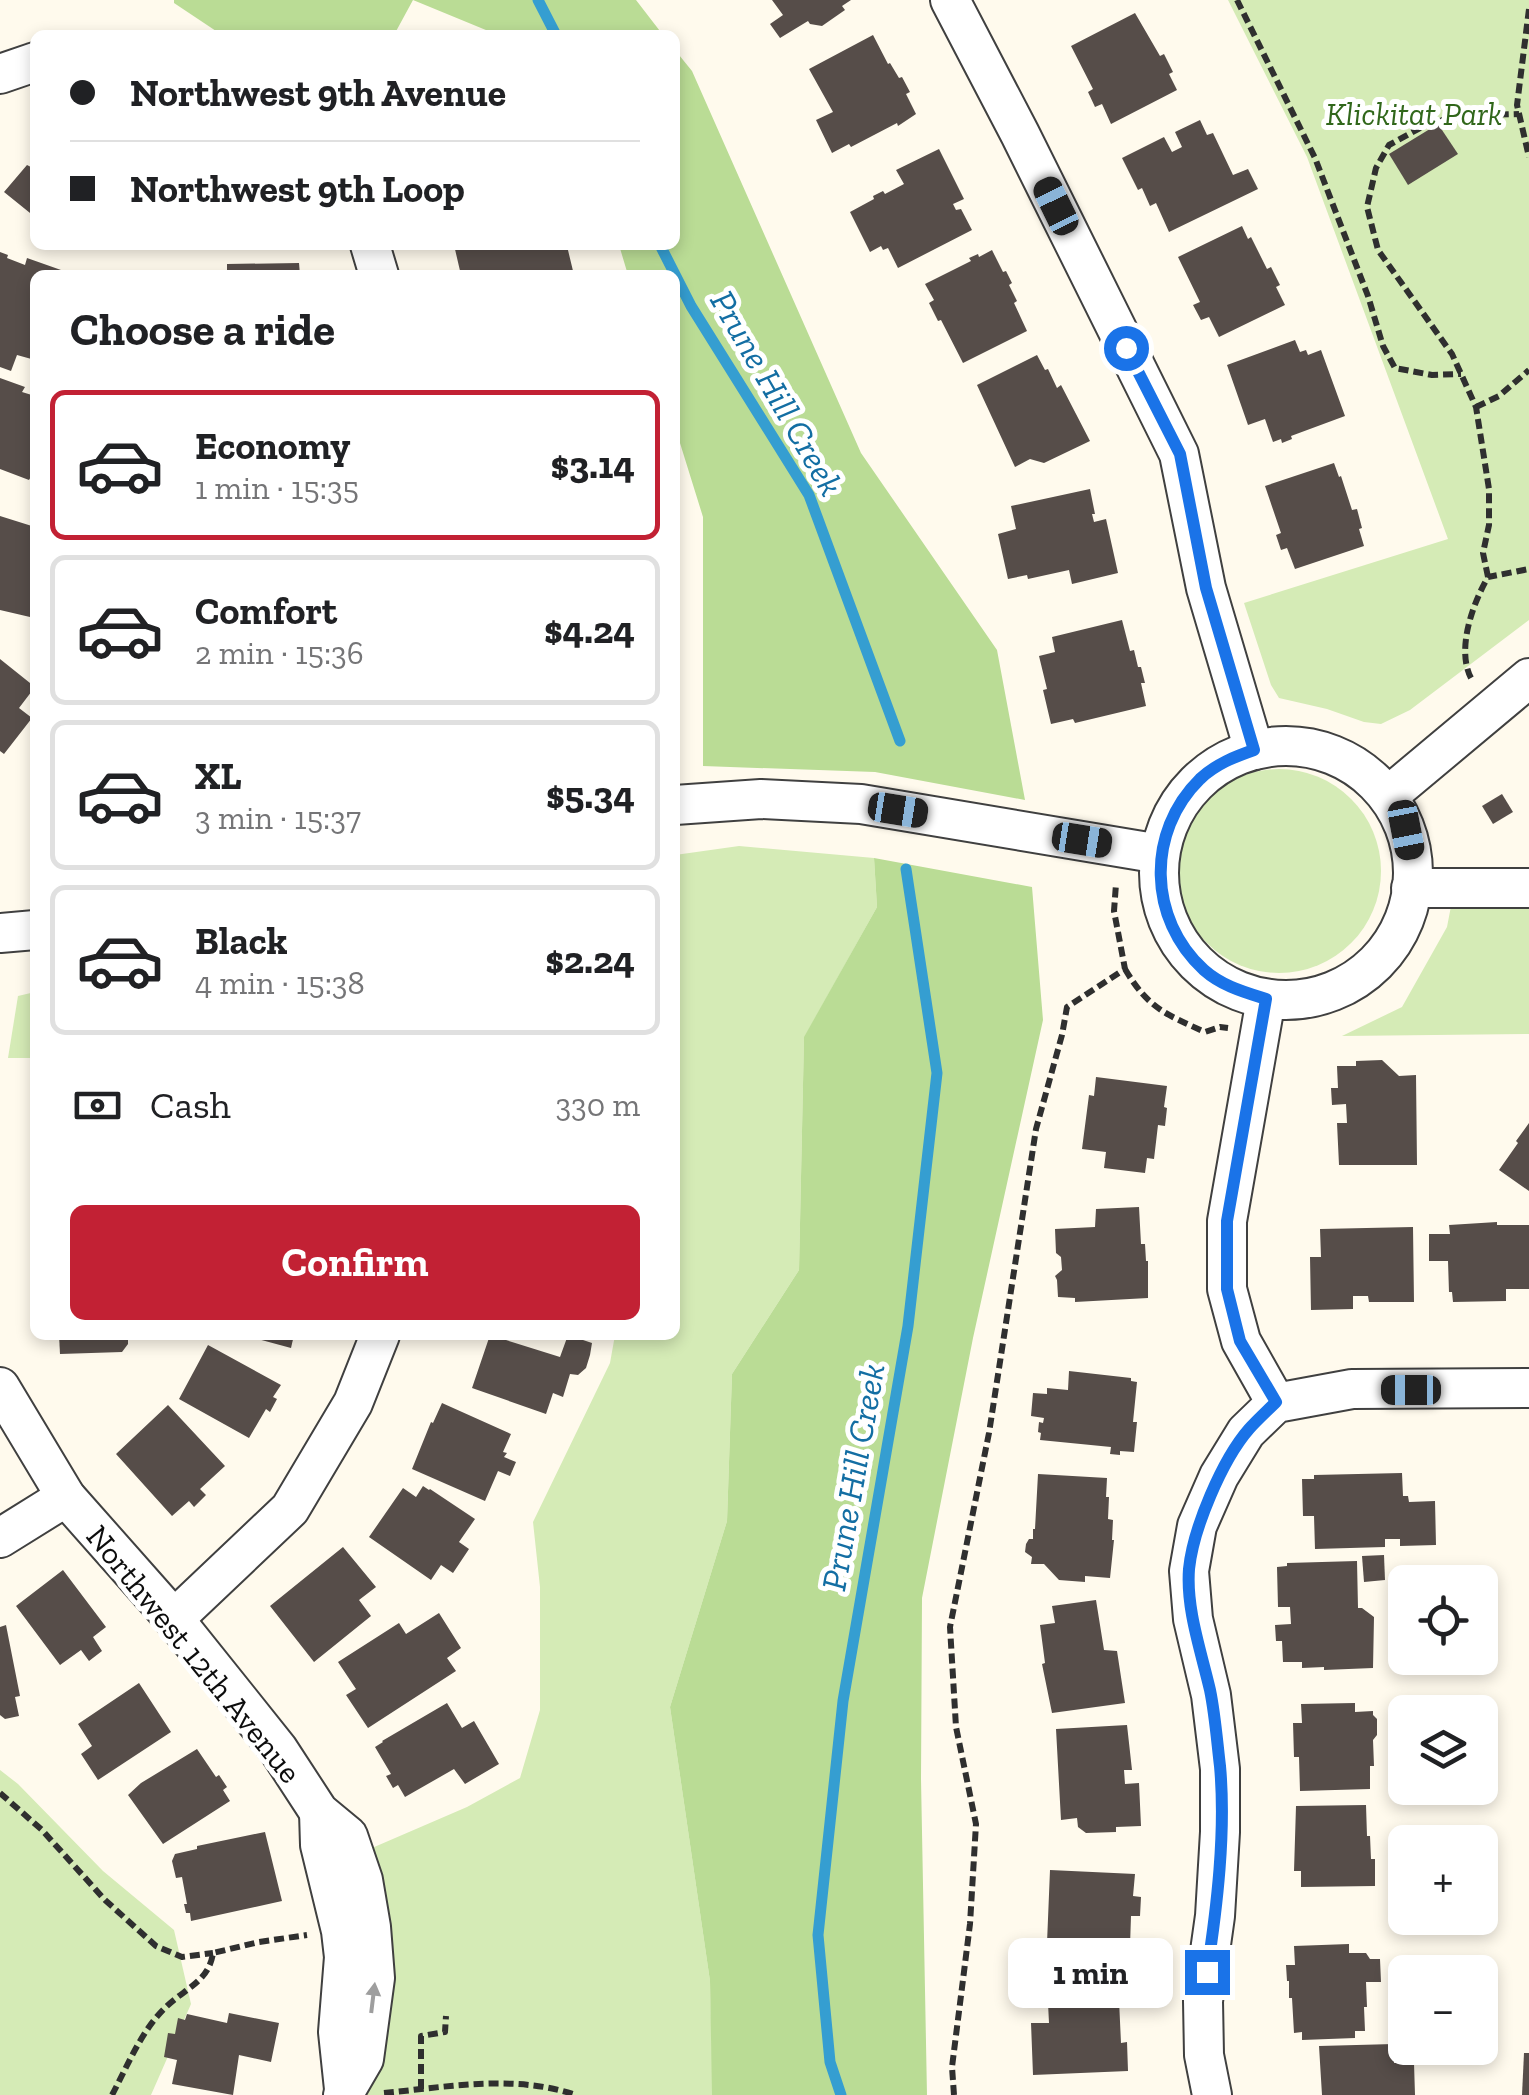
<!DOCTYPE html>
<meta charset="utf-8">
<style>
:root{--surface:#fff;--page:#f6f6f6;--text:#202124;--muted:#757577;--line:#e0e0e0;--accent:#c22134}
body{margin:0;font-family:"Zilla Slab",serif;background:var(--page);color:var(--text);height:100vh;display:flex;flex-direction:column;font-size:38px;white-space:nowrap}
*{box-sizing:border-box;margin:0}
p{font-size:32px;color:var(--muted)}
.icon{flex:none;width:55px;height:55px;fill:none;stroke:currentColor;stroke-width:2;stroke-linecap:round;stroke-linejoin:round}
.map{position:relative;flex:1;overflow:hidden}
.side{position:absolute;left:30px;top:270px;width:650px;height:1070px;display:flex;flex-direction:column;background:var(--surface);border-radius:15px;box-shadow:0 5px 15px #0003}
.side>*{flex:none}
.top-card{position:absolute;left:30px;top:30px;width:650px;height:220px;border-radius:15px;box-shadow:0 5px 15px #0003;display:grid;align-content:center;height:220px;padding:0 40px;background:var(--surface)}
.buttons{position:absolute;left:1388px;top:1565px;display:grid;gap:20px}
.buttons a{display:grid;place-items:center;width:110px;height:110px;border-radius:15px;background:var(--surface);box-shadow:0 5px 15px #0003;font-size:50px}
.end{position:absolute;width:45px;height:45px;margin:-22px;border:12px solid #1a73e8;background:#fff;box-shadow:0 0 0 5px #fff}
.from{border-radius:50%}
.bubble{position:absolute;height:70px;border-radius:15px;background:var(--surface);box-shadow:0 5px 15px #0003;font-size:32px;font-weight:700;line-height:70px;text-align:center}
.car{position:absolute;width:30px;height:60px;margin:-30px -15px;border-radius:12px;box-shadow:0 0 8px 2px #0007;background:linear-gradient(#222 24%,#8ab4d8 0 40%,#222 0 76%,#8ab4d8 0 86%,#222 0)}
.top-card b{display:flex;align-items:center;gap:35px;height:95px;font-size:38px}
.top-card b+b{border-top:2px solid var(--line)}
.top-card i{width:25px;height:25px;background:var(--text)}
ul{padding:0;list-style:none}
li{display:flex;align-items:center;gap:30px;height:150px;margin:0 20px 15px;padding:0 20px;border:5px solid var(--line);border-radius:15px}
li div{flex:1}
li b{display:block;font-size:38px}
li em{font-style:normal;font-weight:700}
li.selected{border-color:var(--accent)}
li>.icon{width:90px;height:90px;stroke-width:1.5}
h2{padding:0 40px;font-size:45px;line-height:120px}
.pay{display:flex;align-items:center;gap:25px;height:110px;padding:0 40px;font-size:38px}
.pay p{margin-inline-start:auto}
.button{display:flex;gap:20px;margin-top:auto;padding:20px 40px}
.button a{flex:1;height:115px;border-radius:15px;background:var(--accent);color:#fff;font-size:40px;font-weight:700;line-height:115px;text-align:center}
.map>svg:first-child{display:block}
.green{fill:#d5ebb6}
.forest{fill:#badc95}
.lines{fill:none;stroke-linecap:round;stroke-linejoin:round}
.stream{stroke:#359ed1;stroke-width:11}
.building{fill:#564d49}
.minor-casing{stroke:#404040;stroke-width:42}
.path{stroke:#2f2f2f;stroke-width:6;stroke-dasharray:10 5;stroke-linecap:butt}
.minor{stroke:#fff;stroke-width:38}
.oneway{fill:#9e9e9e}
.route{stroke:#1a73e8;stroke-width:12}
.labels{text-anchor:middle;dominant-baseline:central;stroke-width:10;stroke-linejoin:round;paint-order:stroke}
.park-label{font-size:32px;font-style:italic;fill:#31671b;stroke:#fff}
.street-label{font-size:32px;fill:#0d0d0d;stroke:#fff}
.water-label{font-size:35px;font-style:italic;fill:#136ea3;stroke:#fff}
</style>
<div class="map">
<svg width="1529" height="2095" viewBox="0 0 1529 2095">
<rect width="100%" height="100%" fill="#fffaed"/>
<!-- green -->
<g class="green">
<polygon points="1228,0 1529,0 1529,620 1410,710 1381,724 1364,722 1327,709 1279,698 1271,685 1244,603 1448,539 1307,157"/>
<circle cx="1279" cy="871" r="102"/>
<polygon points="739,846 874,858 877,907 804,1038 799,1270 732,1374 727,1521 670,1707 710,1981 713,2092 712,2095 367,2095 383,2005 365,1851 467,1807 520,1778 540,1710 540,1587 533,1522 610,1363 615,1335 675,1335 675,855"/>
<polygon points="1529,899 1529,1034 1342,1036 1402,1007 1447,927 1452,901"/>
<polygon points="35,992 35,1058 8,1058 18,996"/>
<polygon points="0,1770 18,1784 103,1871 174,1930 191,2004 151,2095 0,2095"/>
</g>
<!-- forest -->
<g class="forest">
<polygon points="174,0 636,0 663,35 498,35 413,0 394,35 222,35 174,3"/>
<polygon points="675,50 692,71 861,453 997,650 1025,800 875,772 703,766 703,517 675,427 675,275 628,275 619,245 675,245"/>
<polygon points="874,858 1032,887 1043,1020 973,1338 922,1598 921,1779 927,2095 712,2095 710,1981 670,1707 727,1521 732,1374 799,1270 804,1037 877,907"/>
</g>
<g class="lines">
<!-- stream -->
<g class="stream">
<polyline points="538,0 556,35"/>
<polyline points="660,245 691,306 809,495 900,741"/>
<polyline points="841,2095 830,2062 818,1935 843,1701 908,1326 937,1073 906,869"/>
</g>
</g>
<!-- building -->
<g class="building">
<polygon points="772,0 851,0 842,6 845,10 822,26 810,24 808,21 780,38 770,24 783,15"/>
<polygon points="1135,13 1160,56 1164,54 1173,72 1169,74 1177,90 1111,124 1102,104 1095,107 1088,92 1093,89 1071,46"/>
<polygon points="873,35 888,64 890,63 899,78 902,77 910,92 906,94 916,114 898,126 897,123 851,147 849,144 832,153 816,120 833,112 809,69"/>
<polygon points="1200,120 1207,135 1213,133 1233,175 1248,169 1258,189 1169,232 1156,203 1150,206 1142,188 1138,190 1122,158 1164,137 1172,152 1182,147 1175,132"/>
<polygon points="1438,124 1458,154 1408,185 1389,154"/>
<polygon points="939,149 964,199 953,204 956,210 961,209 972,230 898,268 888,248 883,250 881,246 870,252 850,212 874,199 873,196 883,191 885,194 904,184 896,170"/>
<polygon points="35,162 35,217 4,192 27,165 31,167"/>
<polygon points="1242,226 1248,239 1251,237 1267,269 1271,267 1280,285 1276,287 1285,305 1219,337 1209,317 1201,320 1193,305 1200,302 1178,257"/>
<polygon points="454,245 553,245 554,249 567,246 574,275 461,275"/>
<polygon points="992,250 1003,272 1006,271 1012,283 1009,285 1017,301 1014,303 1027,331 963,363 941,320 938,321 929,303 934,300 925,284 971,261 969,258 978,254 979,257"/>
<polygon points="0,252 8,255 7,258 25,265 27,258 61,270 59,275 35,275 35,360 17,355 11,371 0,367"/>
<polygon points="299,263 300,275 227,275 227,264"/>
<polygon points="1295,340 1300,352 1306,350 1308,355 1321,350 1345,416 1291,436 1292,439 1282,443 1281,439 1273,442 1265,419 1248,425 1227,365"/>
<polygon points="1037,355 1045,370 1048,369 1057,388 1061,385 1090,441 1044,463 1030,459 1015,467 977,385"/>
<polygon points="0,378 25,387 22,392 35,396 35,470 29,480 0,469"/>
<polygon points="1334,463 1339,477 1341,476 1352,510 1357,509 1362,528 1359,529 1364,546 1295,569 1287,548 1281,550 1276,535 1281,533 1265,486"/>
<polygon points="1090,489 1095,514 1092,514 1094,522 1106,519 1118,573 1072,584 1069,570 1028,579 1027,575 1008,579 998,534 1016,529 1011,506"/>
<polygon points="0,516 35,527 35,615 31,614 30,617 0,610"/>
<polygon points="1122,620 1130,651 1134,650 1138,667 1141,667 1145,683 1141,683 1146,706 1075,723 1073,719 1051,724 1043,690 1047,689 1039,656 1055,652 1052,637"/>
<polygon points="0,659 35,687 19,708 32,718 4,754 0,751"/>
<polygon points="1502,794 1513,812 1493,824 1482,806"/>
<polygon points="1382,1060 1399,1076 1416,1075 1417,1165 1339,1165 1337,1123 1347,1123 1346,1104 1332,1105 1331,1088 1338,1088 1337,1066 1356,1066 1356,1061"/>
<polygon points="1096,1077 1167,1086 1164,1107 1167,1108 1165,1126 1158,1125 1154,1159 1147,1158 1145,1173 1104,1168 1106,1152 1082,1149 1089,1095 1094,1096"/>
<polygon points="1529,1123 1529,1191 1499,1170 1518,1143 1516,1141"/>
<polygon points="1139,1207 1141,1244 1145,1244 1146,1261 1148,1261 1148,1298 1075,1302 1075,1298 1058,1297 1057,1280 1055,1276 1062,1270 1061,1257 1056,1253 1055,1229 1095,1227 1096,1209"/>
<polygon points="1497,1222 1497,1225 1529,1225 1529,1289 1506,1289 1506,1301 1453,1302 1452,1292 1449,1292 1448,1261 1429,1261 1429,1234 1450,1234 1449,1225"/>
<polygon points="1413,1227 1414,1302 1369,1302 1368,1296 1353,1296 1353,1309 1311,1310 1310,1257 1321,1257 1320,1229"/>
<polygon points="59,1335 128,1335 128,1344 122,1352 60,1354"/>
<polygon points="243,1335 294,1335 291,1348"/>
<polygon points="490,1335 560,1357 568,1335 592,1343 590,1355 586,1368 578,1375 570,1374 563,1397 553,1393 546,1414 472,1388"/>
<polygon points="208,1345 281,1385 273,1397 277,1399 270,1412 266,1409 249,1438 179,1399"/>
<polygon points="1069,1371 1131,1378 1131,1381 1137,1382 1133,1422 1137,1422 1134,1452 1120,1451 1120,1455 1110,1454 1111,1447 1040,1440 1041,1433 1038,1432 1039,1422 1043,1423 1044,1418 1031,1416 1033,1393 1047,1394 1047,1388 1068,1390"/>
<polygon points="442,1403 511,1434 503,1452 507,1453 504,1457 516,1462 510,1476 498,1471 485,1501 412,1469 431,1422 433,1423"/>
<polygon points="168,1405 225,1466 200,1489 206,1495 194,1507 189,1501 172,1516 116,1454"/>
<polygon points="1402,1473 1403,1496 1408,1496 1409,1502 1435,1501 1436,1545 1400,1546 1400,1539 1385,1539 1385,1547 1315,1549 1314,1516 1303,1516 1302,1479 1314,1479 1314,1475"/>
<polygon points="1038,1474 1107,1478 1106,1497 1109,1497 1108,1519 1113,1520 1112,1540 1114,1540 1110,1578 1085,1576 1085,1582 1059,1580 1044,1564 1031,1564 1032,1557 1025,1552 1026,1544 1029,1539 1033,1539 1033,1529 1035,1529"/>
<polygon points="423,1486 429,1490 430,1489 475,1519 459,1542 469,1549 453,1573 441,1565 431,1580 369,1537 403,1488 416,1497"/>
<polygon points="343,1547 376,1587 359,1600 371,1616 314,1662 270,1606"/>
<polygon points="1384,1555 1385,1580 1364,1582 1362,1556"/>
<polygon points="1357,1561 1358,1608 1362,1608 1374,1617 1373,1668 1324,1670 1324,1667 1302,1668 1302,1662 1283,1662 1282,1641 1276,1641 1275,1625 1291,1624 1290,1607 1278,1607 1277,1567 1287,1566 1287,1563"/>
<polygon points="63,1570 106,1627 93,1637 102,1651 89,1661 81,1650 60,1665 16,1606"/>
<polygon points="1096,1600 1104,1650 1117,1651 1125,1703 1052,1713 1042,1664 1045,1663 1040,1625 1055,1623 1052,1606"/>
<polygon points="439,1613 461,1648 447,1658 456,1671 368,1728 346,1695 356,1689 338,1662 399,1623 406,1634"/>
<polygon points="6,1625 20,1696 15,1697 19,1716 5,1719 0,1715 0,1627"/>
<polygon points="139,1683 171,1732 98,1780 81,1754 92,1746 78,1724"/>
<polygon points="447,1703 462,1728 474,1721 499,1764 465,1784 454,1769 405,1797 398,1785 393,1788 386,1776 391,1774 375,1747 383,1742 382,1741"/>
<polygon points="1355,1703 1355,1712 1373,1711 1373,1715 1377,1719 1377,1735 1373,1740 1374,1766 1370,1766 1370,1789 1300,1791 1299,1757 1294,1757 1293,1723 1302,1723 1301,1704"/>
<polygon points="1127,1725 1132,1770 1124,1770 1125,1784 1139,1783 1141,1826 1116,1827 1116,1832 1086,1833 1078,1827 1077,1818 1061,1820 1056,1729"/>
<polygon points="197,1749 216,1777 219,1775 227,1787 223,1790 230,1801 163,1844 128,1795 141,1783"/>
<polygon points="1366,1805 1367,1836 1370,1836 1371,1859 1375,1859 1375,1886 1301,1887 1301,1871 1294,1871 1296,1806"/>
<polygon points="265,1832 282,1901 191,1921 190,1913 186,1913 184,1904 187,1904 182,1877 176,1878 172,1861 175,1854 197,1849 197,1846"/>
<polygon points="1050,1870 1135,1874 1133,1896 1141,1897 1140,1916 1131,1916 1130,1946 1126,1946 1125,1964 1086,1963 1087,1945 1047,1943"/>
<polygon points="1349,1944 1349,1953 1366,1953 1370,1959 1380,1959 1381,1982 1366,1982 1367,2007 1364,2007 1365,2031 1355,2031 1355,2038 1302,2040 1302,2032 1294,2033 1292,1998 1289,1998 1289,1981 1287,1981 1286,1965 1295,1965 1294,1946"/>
<polygon points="1119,2000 1121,2043 1127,2042 1128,2071 1033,2075 1031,2023 1049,2023 1048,2003"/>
<polygon points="229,2013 279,2023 271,2062 239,2055 233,2095 172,2084 177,2060 164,2057 168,2033 175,2034 178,2018 185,2020 187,2014 227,2023"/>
<polygon points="1394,2044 1394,2063 1414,2063 1415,2095 1322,2095 1319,2046"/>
<polygon points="1524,2053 1529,2053 1529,2095 1522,2095"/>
</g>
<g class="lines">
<!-- minor casing -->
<g class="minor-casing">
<g id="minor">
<polyline points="950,0 1020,134 1179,454 1206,588 1254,750"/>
<polyline points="0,74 35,62"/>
<polyline points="370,245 379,275"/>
<circle cx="1286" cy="873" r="127"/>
<polyline points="1388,796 1529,678"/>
<polyline points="675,805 761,799 861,804 1160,854"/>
<polyline points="1411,888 1529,888"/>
<polyline points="0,933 35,930"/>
<polyline points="1266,999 1227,1221 1227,1289 1241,1341 1276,1403"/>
<polyline points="0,1387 66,1497 174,1619 278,1749 319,1812 348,1836 363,1880 371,1927 375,1978 364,2059 343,2095"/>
<polyline points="0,1538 66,1497"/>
<polyline points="174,1619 290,1509 353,1403 380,1335"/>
<polyline points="319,1812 320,1845 341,1931 344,1957 338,2032 344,2089"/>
<polyline points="1212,2095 1204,2055 1203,2001 1215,1916 1220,1832 1220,1769 1211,1695 1193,1619 1189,1571 1197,1526 1219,1476 1246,1432 1276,1403 1352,1389 1529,1388"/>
</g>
</g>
<!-- path -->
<g class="path">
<polyline points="1237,0 1315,158 1368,296 1383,346 1395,368 1432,375 1461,374"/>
<polyline points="1529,9 1517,105 1529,157"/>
<polyline points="1476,407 1499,396 1529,370"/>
<polyline points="1488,577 1483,553 1489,525 1489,489 1476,407 1452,354 1378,250 1367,207 1376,168 1389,145 1420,128 1454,116 1519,114"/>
<path d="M1471,678C1456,649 1473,603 1488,577L1529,569"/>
<path d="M1125,969C1148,1008 1165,1014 1205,1032L1220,1027L1228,1028"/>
<polyline points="0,1793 42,1830 105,1900 156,1946 182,1957 213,1953"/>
<polyline points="421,2089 421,2036 445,2032 446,2016"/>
<path d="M384,2093C447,2087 515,2074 576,2095"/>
<path d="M112,2095C128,2065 142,2029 167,2006C186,1988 209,1981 213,1953L259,1942L307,1935"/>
<polyline points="954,2095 952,2067 970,1924 976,1824 956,1727 950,1627 989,1433 1036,1129 1062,1035 1067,1007 1125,969 1114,911 1116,884"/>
</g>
<!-- minor -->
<use href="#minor" class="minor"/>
</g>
<!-- one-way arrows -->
<defs><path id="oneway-solid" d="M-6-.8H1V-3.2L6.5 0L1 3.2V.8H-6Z" transform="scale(2.5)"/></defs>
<use class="oneway" href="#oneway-solid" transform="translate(373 1998) rotate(-83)"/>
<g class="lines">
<!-- route -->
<path class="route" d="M1126,348L1180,454L1206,588L1254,750C1234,757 1216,764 1200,779C1146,832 1148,919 1204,970C1222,986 1244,992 1266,999L1227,1221V1289L1240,1341L1276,1402C1267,1411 1257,1420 1249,1429C1222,1460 1193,1529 1189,1569C1186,1609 1201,1651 1210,1690C1215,1714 1217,1741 1220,1766C1226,1832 1217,1907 1207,1972"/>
</g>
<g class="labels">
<!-- park labels -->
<g class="park-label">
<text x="1414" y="114">Klickitat Park</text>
</g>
<!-- street labels -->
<g class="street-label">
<text transform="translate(194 1654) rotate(51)">Northwest 12th Avenue</text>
</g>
<!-- water labels -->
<g class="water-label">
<text transform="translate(777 393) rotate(60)">Prune Hill Creek</text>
<text transform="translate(853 1477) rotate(-80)">Prune Hill Creek</text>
</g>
</g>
</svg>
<div class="buttons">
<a><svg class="icon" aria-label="locate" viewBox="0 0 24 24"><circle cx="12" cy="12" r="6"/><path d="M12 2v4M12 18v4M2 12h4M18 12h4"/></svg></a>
<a><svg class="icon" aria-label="layers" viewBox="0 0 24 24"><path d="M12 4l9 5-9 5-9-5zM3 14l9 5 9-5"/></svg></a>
<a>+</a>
<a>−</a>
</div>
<i class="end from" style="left:1126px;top:348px"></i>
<i class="end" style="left:1207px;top:1972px"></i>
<div class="bubble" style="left:1008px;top:1938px;width:165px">1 min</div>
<i class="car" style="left:1056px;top:206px;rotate:334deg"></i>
<i class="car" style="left:898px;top:810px;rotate:99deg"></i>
<i class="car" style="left:1406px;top:830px;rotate:169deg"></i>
<i class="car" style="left:1082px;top:840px;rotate:99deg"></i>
<i class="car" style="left:1411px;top:1390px;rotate:270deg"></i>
<div class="top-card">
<b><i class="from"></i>Northwest 9th Avenue</b>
<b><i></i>Northwest 9th Loop</b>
</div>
<section class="side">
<h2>Choose a ride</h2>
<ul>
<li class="selected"><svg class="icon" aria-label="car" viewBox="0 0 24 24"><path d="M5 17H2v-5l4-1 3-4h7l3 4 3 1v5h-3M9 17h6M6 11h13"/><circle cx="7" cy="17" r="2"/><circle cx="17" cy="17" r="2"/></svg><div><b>Economy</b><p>1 min · 15:35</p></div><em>$3.14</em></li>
<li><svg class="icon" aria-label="car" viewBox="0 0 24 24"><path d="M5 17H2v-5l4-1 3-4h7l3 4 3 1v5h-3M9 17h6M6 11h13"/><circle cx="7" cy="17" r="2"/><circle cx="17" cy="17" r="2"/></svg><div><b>Comfort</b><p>2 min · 15:36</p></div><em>$4.24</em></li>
<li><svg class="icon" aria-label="car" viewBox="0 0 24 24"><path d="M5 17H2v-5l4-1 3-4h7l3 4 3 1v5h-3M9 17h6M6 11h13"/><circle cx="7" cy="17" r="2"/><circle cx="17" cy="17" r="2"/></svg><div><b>XL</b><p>3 min · 15:37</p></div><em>$5.34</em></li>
<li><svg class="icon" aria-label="car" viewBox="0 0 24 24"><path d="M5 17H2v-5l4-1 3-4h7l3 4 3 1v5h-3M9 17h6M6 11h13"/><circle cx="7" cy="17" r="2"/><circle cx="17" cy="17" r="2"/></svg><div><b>Black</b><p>4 min · 15:38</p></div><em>$2.24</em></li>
</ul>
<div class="pay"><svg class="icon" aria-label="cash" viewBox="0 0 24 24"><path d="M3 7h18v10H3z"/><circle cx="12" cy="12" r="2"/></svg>Cash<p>330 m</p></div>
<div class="button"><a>Confirm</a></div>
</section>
</div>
